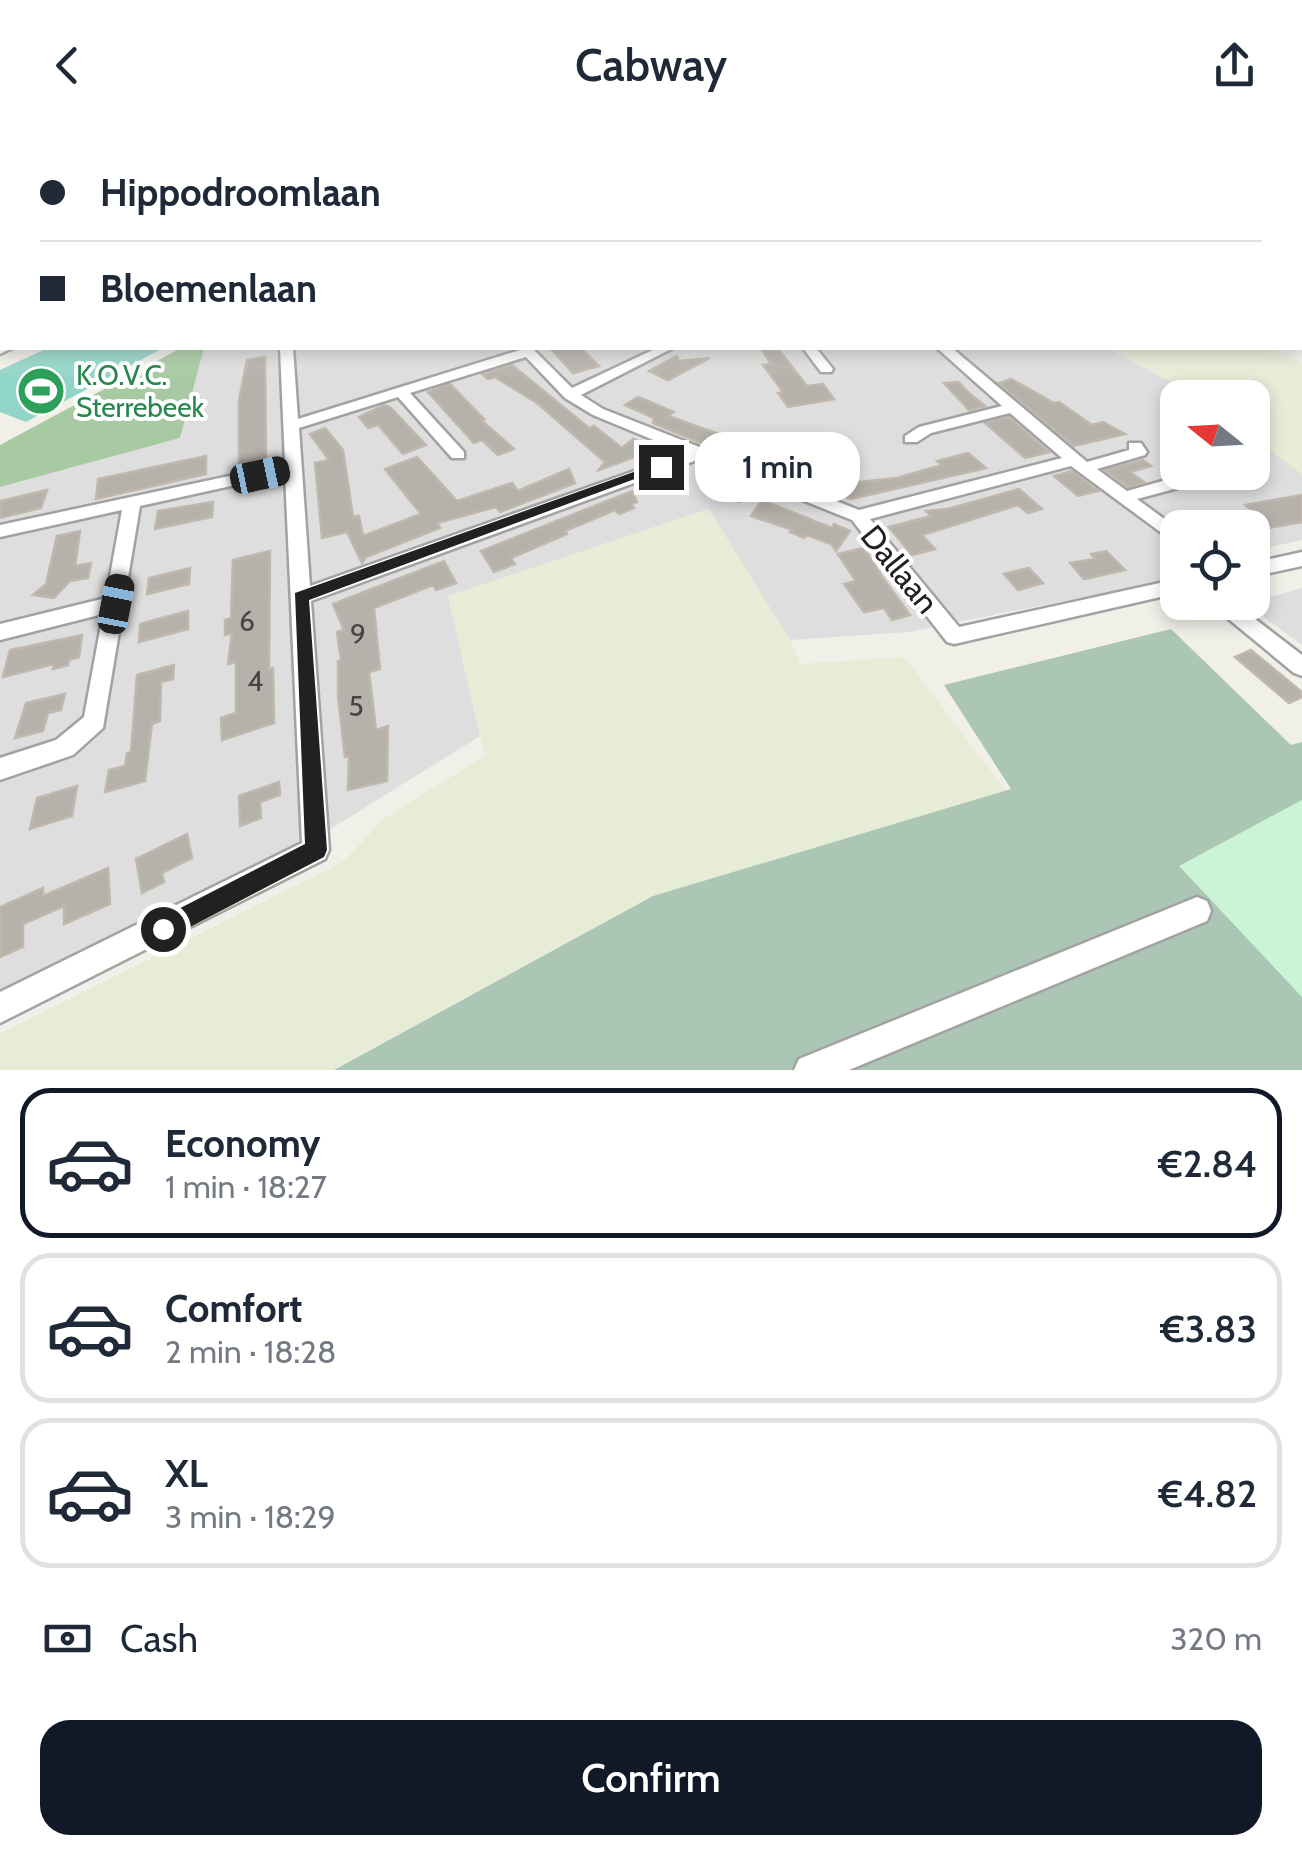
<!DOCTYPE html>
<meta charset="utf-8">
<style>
:root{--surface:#fff;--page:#f2f2f3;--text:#1f2937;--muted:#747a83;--line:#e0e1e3;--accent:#111827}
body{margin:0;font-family:Cabin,sans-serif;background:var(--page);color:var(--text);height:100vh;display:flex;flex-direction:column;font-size:38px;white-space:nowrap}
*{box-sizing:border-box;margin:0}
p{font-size:32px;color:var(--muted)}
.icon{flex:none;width:55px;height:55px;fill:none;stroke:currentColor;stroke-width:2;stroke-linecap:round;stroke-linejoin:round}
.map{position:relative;height:940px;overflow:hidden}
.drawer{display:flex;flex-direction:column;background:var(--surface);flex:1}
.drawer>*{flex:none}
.top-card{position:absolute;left:0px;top:0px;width:1302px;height:220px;box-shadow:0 5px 15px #0003;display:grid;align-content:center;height:220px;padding:0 40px;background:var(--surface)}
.needle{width:65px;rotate:288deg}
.tools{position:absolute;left:1160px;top:250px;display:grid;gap:20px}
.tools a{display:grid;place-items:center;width:110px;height:110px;border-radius:20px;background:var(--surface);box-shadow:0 5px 15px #0003;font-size:50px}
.end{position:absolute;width:45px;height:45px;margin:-22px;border:12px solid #212121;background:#fff;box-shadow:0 0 0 5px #fff}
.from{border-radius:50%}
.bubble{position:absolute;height:70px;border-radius:30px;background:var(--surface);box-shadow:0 5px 15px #0003;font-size:32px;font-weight:600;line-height:70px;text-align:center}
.car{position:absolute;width:30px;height:60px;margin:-30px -15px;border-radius:12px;box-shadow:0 0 8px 2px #0007;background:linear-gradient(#222 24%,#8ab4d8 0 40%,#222 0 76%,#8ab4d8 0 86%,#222 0)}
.top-card b{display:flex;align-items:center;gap:35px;height:95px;font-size:38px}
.top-card b+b{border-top:2px solid var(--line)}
.top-card i{width:25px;height:25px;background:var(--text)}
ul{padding:18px 0 0;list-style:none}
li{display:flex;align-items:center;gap:30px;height:150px;margin:0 20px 15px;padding:0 20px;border:5px solid var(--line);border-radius:30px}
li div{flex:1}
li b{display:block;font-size:38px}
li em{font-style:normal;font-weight:600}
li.selected{border-color:var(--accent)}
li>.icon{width:90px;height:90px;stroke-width:1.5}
.pay{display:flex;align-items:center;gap:25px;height:110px;padding:0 40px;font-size:38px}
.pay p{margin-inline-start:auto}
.action{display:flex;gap:20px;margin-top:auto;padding:20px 40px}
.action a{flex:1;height:115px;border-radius:30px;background:var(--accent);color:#fff;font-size:40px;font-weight:600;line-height:115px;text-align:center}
header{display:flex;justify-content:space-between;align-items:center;height:130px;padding:0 40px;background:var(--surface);font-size:45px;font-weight:600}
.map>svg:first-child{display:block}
.residential{fill:#dedede}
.farmland{fill:#e6ecd6}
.forest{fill:#a7caa2}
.cemetery{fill:#acc6b5}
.park{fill:#cbf4d6}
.pitch{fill:#90d5c7}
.building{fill:#b5b1ab;stroke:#c0b8ac;stroke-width:2.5}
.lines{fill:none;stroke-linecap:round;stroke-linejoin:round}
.minor-casing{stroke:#a2a2a2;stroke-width:5}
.minor{fill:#fff;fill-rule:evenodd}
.route{fill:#212121}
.labels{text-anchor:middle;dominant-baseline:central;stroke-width:8;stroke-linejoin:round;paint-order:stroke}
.far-leisure-label{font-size:28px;fill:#27864d;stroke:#fff;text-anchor:start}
.number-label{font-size:28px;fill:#464544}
.street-label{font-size:32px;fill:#212121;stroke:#fff}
</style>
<header><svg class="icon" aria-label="back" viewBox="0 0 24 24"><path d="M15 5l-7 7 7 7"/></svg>Cabway<svg class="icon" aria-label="share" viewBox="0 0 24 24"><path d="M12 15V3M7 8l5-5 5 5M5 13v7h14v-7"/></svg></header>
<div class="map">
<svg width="1302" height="940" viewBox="0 0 1302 940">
<rect width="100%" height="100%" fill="#f0efe8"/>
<!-- residential -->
<g class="residential">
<polygon points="204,218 1106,218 1200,267 1178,268 1178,342 1252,342 1253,296 1302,330 1302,410 1261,419 1253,412 1252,398 1178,398 1177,448 909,502 790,510 708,379 448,466 480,606 271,736 0,862 0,357 180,308"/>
<polygon points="1302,458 1302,515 1245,473 1252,472"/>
</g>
<!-- farmland -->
<g class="farmland">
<polygon points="1106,218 1270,218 1302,233 1302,344 1268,319 1270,305 1253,296 1252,268 1200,267"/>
<polygon points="709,379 790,510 800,534 904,527 1006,661 653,766 333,940 0,940 0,904 343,732 385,688 485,626 448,466"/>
</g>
<!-- forest -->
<polygon class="forest" points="181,218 204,218 180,308 0,357 0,315"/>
<!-- cemetery -->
<polygon class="cemetery" points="1171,499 1291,615 1302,612 1302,940 334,940 653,766 1011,659 944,555"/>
<!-- park -->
<polygon class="park" points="1302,670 1302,867 1179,736"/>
<!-- pitch -->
<polygon class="pitch" points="48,218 163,218 26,292 0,282 0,240"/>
<!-- building -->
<g class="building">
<polygon points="550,218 581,218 599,236 573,243"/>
<polygon points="779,220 807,256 823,254 834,269 788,277 778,263 783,262 763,235 771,234 763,221"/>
<polygon points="677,226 679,231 710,228 668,250 649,241"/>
<polygon points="265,227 266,332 239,337 239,270 247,230"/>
<polygon points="512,235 589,298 594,296 622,318 633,309 657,319 599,340 605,332 537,273 495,247 488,249 482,244"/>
<polygon points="1011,249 1054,273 1059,272 1092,295 1103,292 1125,304 1074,316 999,253"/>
<polygon points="958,252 969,263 985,276 969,280 944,253"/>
<polygon points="450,254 484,289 481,290 514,319 498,325 482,310 474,313 428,262"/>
<polygon points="638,267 674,282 668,286 800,333 790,345 733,326 653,293 654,288 625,275"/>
<polygon points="384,275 390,277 426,315 403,324 378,295 368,298 359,287"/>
<polygon points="1009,287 1049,322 1025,328 985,293"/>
<polygon points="325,298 343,320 353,387 359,386 363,406 421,384 385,339 417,327 457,371 512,353 518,361 569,339 575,353 500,382 496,377 437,393 440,398 366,427 362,433 347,402 322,408 315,333 329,330 310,304"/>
<polygon points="968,323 986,338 851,369 799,349 807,338 829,346 843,345 840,354 897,348 942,335 937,331"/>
<polygon points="206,326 206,344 96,369 98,349"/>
<polygon points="1143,330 1151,336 1130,342 1144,352 1128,357 1105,340"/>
<polygon points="718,340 755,355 739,372 726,366 731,361 707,351"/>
<polygon points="1072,341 1098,361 1078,366 1054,346"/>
<polygon points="1019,359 1042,379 1028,383 1018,375 922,405 935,419 912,425 889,397 931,386 926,381 948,379"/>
<polygon points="47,360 41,378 0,388 0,371"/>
<polygon points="632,361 637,372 631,374 634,378 619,384 615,380 565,401 567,404 511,428 515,434 494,442 481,421"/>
<polygon points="1302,365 1302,392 1252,401 1252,398 1242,398 1227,385 1252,381 1245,375"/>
<polygon points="762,370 832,398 834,394 850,401 836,421 831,414 807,405 804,408 790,402 793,400 751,386"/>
<polygon points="213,372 212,387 155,399 158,381"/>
<polygon points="80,401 75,436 91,433 88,448 70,451 54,468 33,465 46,454 57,406"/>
<polygon points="864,418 883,448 910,485 892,490 884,478 864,482 844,454 856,451 838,424"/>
<polygon points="270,421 269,539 273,538 274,593 222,610 221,588 236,583 236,532 228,534 232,503 225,505 225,490 231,488 233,430"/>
<polygon points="1106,421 1125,440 1084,449 1070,433 1095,429 1091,424"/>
<polygon points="444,431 456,453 436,460 433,455 374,478 380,539 369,542 376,600 388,596 387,651 348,660 349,626 345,627 338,566 338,531 341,530 337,502 344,500 333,474"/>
<polygon points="190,438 189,454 147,464 149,448"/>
<polygon points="1029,438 1043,453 1018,460 1004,444"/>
<polygon points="188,481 188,499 139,512 140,494"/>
<polygon points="82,505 79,527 69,530 68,535 53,539 54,534 3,547 10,520"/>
<polygon points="1251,520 1302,562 1302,567 1289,573 1235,527"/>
<polygon points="174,535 173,549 161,552 160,591 152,594 145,651 105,662 109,640 125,636 127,623 131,622 137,545"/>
<polygon points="65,564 61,580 48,583 43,601 15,608 26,573"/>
<polygon points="279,652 280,665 260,672 261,688 240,696 239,666"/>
<polygon points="77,656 72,686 30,699 37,668"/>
<polygon points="187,704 192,728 162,743 164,752 142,763 136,729"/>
<polygon points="108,738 110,774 64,794 64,776 23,794 23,817 0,827 0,777 43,758 43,766"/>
</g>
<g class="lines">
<!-- minor casing -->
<g class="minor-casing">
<g id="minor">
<polygon points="2,163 2,171 0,172 0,164"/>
<polygon points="0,215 12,218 0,224"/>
<path d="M280,218H293L298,289L520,220L519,218H532L572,258L657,218H673L581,265L603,279L859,380L1062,328L1010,283L931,303L917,312H905V306L919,297L1002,276L937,218H952L1087,332L1129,320V313H1141L1147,322L1145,325L1097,339L1127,361L1166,350L1178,342L1192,345L1178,358L1137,369L1178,399V415L1071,336L870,389L959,497L1178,449V463L954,514L947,512L852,390L700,329L311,471L329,720L325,729L0,893V862L302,713L285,344L140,376L103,598L73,625L0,650V628L56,610L84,587L103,484L0,510V494L106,468L122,380L0,407V395L285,334ZM526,227L565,268L593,285L685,323L310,456L299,298L398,267L452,328H464V322L410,263Z"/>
<polygon points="803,218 816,218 833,239 831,242 821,242"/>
<polygon points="1302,422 1302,436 1252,447 1252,433"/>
<polygon points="1208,472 1233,472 1302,525 1302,546 1294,543"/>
<polygon points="1197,767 1207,771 1211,781 1207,791 849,940 794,940 799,929"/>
</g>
</g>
<!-- minor -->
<use href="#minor" class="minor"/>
</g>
<!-- sky -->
<linearGradient id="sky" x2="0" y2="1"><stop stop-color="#91bce2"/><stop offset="0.47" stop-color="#f8f8f5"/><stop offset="1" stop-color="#f8f8f5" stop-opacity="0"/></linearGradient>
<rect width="1302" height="249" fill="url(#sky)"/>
<!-- route -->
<polygon class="route" points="656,334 667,337 309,470 327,720 324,727 171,807 163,811 155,807 151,799 155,791 305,714 295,463"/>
<!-- icons -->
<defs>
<g id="stadium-disc" transform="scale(2.5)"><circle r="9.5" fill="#2e9e5b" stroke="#fff"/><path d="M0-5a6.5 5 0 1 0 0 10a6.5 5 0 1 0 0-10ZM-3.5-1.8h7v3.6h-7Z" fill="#fff"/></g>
</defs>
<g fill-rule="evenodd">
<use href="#stadium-disc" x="41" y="261"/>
</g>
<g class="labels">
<!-- far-leisure labels -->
<g class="far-leisure-label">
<text x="76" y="245">K.O.V.C.<tspan x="76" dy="32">Sterrebeek</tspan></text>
</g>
<!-- number labels -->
<g class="number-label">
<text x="247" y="491">6</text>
<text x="358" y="504">9</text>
<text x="255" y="551">4</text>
<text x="356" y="576">5</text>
</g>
<!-- street labels -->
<g class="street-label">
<text transform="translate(900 439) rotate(51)">Dallaan</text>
</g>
</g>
</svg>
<div class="tools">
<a><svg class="needle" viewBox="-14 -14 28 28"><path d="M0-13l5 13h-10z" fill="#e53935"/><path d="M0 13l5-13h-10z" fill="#747a83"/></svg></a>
<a><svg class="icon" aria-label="locate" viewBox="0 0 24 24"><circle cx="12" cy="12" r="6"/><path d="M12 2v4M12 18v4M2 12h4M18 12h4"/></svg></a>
</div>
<i class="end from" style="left:163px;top:799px"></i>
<i class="end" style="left:661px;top:337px"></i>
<div class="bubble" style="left:695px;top:302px;width:165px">1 min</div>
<i class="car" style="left:260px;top:345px;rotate:78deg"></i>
<i class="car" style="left:116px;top:474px;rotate:11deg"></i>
<div class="top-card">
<b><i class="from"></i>Hippodroomlaan</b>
<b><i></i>Bloemenlaan</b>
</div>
</div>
<section class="drawer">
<ul>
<li class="selected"><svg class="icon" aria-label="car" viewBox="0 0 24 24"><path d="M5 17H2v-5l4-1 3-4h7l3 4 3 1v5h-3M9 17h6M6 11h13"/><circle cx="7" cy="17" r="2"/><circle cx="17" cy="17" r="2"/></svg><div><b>Economy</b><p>1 min · 18:27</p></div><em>€2.84</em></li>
<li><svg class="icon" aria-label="car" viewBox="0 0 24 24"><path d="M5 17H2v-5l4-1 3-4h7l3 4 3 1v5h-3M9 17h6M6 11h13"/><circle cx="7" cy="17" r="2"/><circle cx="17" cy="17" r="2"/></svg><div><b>Comfort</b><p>2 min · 18:28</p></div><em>€3.83</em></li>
<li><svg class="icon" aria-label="car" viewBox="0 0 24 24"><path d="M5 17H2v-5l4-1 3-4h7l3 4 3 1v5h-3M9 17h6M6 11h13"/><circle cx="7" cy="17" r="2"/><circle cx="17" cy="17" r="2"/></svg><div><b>XL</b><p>3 min · 18:29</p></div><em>€4.82</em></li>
</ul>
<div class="pay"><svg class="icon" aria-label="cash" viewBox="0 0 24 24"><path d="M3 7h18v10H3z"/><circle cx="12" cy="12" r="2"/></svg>Cash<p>320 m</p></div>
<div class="action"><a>Confirm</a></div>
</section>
